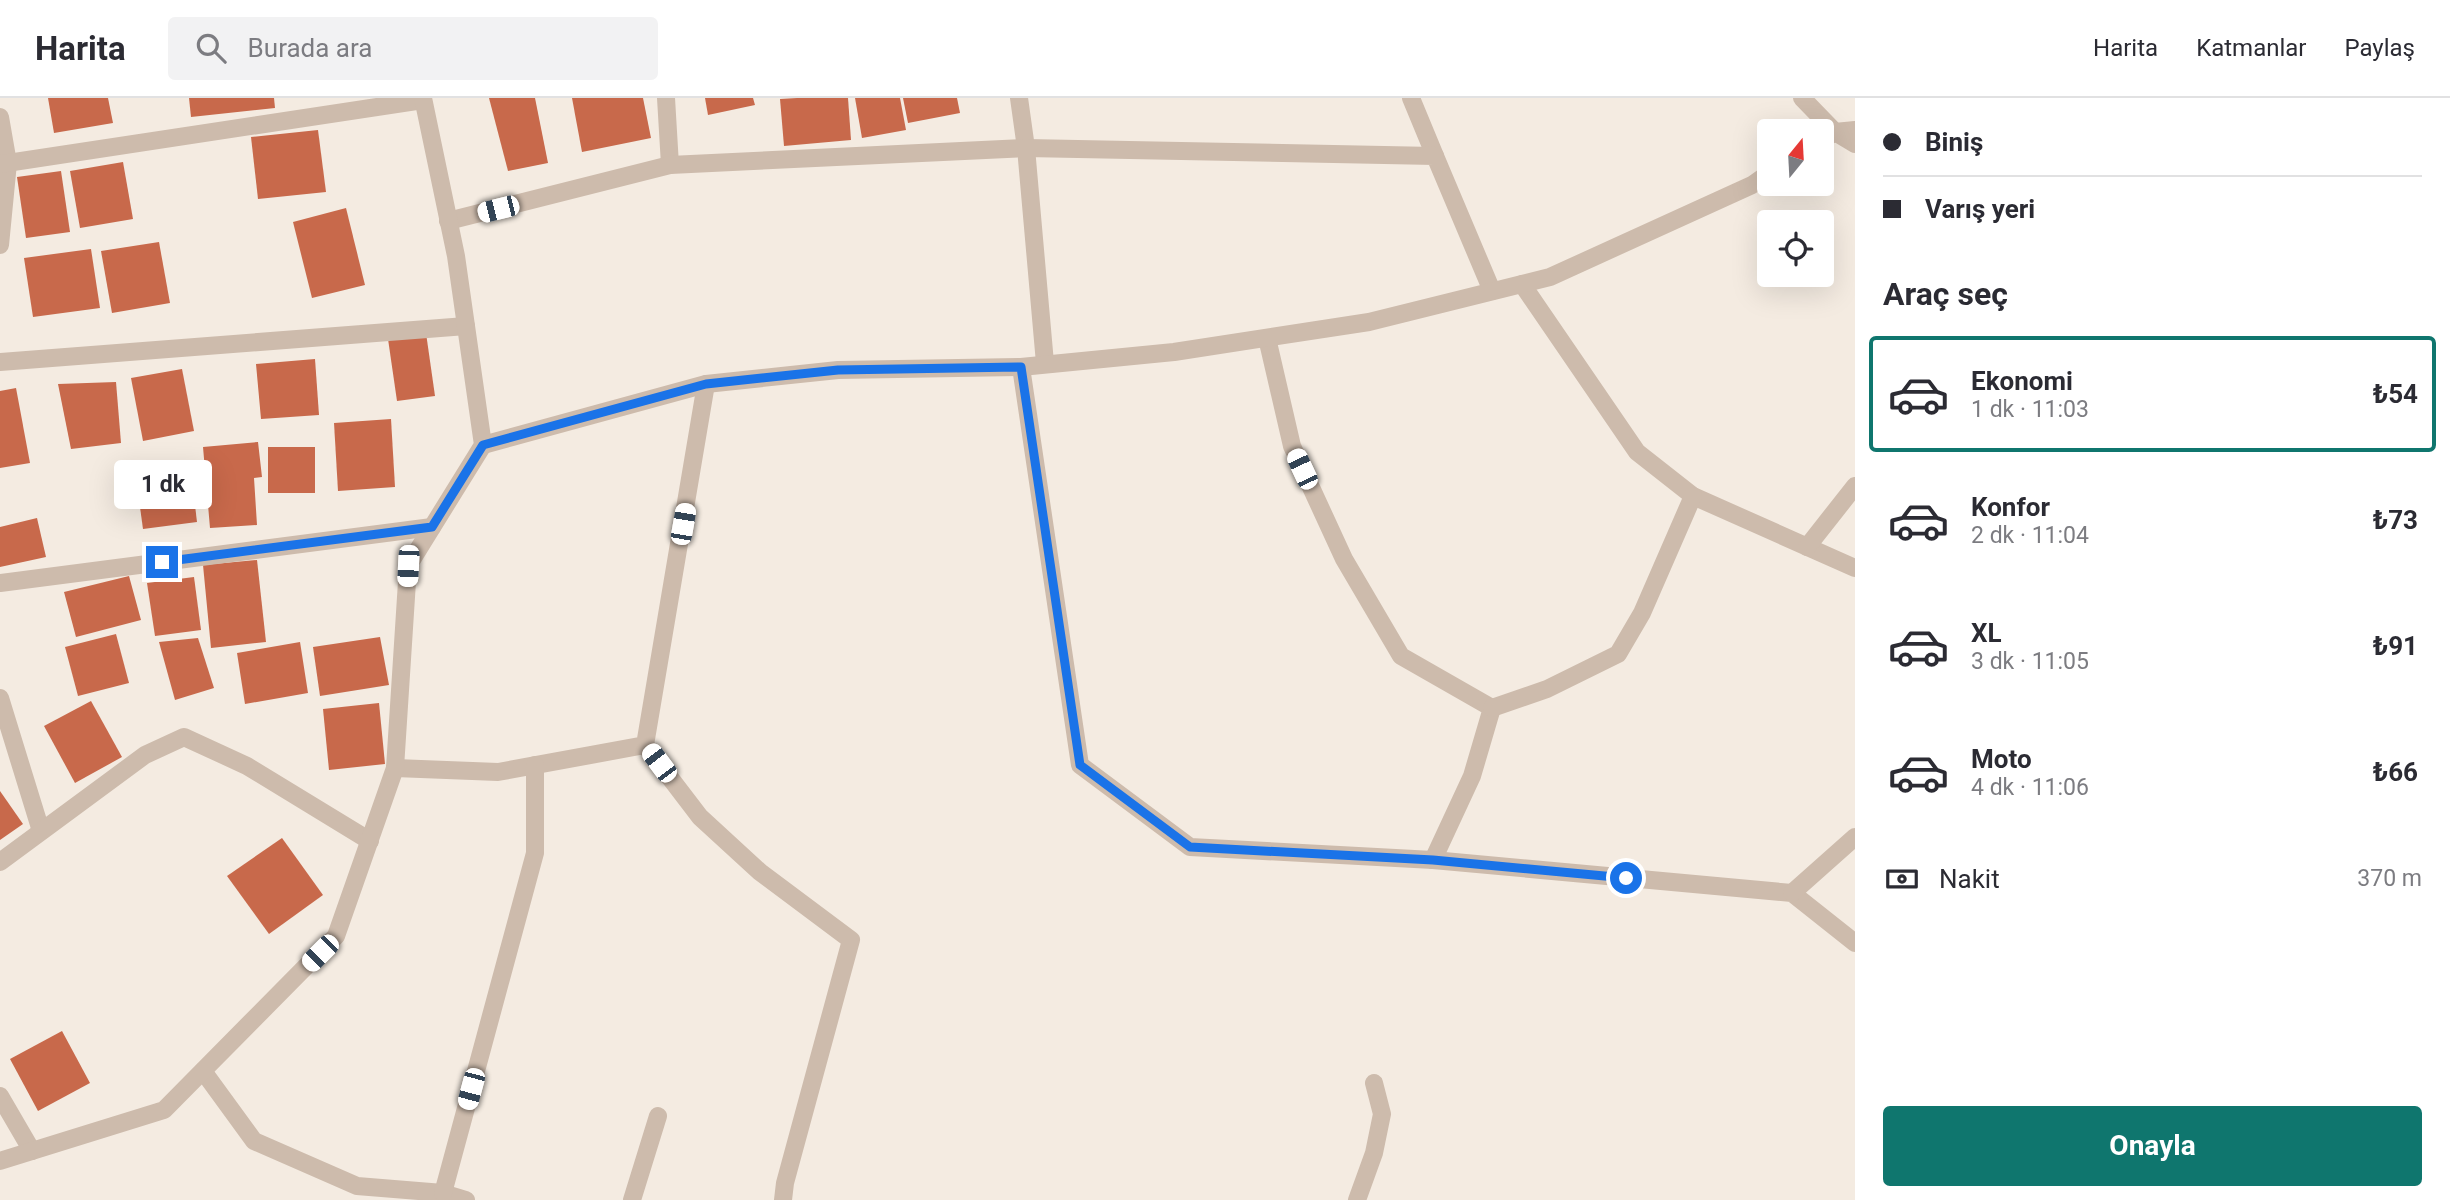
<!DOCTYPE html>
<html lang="tr">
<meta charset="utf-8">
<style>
:root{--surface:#fff;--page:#f2f2f3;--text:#2b2b33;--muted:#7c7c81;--line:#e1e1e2;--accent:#0f766e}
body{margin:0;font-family:Roboto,sans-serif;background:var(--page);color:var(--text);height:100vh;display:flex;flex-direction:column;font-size:26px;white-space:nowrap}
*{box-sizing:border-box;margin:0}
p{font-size:23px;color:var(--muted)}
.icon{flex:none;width:38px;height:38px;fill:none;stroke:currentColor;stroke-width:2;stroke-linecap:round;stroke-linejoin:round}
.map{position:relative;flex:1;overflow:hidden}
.side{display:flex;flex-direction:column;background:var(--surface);width:595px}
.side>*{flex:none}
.guide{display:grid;align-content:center;height:154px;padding:0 28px;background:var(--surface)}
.needle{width:46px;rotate:18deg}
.buttons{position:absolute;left:1757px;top:21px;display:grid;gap:14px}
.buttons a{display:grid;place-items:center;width:77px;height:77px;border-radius:7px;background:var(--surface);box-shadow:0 7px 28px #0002;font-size:35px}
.end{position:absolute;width:32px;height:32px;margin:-16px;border:9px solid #1a73e8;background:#fff;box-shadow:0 0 0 4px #fff}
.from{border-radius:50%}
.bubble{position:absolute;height:49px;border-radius:7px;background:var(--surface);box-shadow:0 7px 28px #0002;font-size:23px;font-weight:700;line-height:49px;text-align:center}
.car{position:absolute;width:21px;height:42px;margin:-21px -10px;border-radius:9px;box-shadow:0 0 5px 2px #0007;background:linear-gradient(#fff 24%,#345 0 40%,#fff 0 76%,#345 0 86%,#fff 0)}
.guide b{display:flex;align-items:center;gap:24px;height:66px;font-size:26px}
.guide b+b{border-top:2px solid var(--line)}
.guide i{width:18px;height:18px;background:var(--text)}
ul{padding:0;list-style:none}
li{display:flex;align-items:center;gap:21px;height:116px;margin:0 14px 10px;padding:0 14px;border:4px solid transparent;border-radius:7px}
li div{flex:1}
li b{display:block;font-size:26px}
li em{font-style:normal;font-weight:700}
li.current{border-color:var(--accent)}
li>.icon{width:63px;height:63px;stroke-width:1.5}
h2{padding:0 28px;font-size:32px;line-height:84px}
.pay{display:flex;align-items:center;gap:18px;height:77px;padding:0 28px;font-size:26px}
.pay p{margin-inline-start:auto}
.button{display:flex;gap:14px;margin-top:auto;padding:14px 28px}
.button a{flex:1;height:80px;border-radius:7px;background:var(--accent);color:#fff;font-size:28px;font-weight:700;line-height:80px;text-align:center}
header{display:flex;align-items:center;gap:42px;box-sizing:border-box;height:98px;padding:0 35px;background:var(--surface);border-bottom:2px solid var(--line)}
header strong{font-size:33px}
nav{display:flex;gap:38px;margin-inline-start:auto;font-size:24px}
.search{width:490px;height:63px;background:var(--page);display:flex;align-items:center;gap:18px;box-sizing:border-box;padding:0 24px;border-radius:7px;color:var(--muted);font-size:26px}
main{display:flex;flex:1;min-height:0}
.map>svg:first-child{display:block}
.building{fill:#c8694b}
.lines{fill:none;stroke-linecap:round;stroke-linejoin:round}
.street{stroke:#cdbbac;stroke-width:18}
.route{stroke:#1a73e8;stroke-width:9}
</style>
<header>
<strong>Harita</strong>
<div class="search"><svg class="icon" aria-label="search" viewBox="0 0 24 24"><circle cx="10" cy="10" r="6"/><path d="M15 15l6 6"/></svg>Burada ara</div>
<nav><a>Harita</a><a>Katmanlar</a><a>Paylaş</a></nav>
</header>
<main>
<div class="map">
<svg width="1855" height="1102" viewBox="0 0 1855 1102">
<rect width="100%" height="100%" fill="#f4ebe1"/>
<!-- building -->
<g class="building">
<polygon points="48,0 108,0 113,25 54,35"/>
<polygon points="189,0 274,0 275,10 191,19"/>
<polygon points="489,0 535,0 548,65 508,73"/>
<polygon points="572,0 643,0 651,40 582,54"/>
<polygon points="705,0 753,0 755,7 708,17"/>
<polygon points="797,0 848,0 851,42 784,48 780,1"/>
<polygon points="855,0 900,0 906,32 862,40"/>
<polygon points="903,0 957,0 960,15 908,25"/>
<polygon points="318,32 326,94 258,101 251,39"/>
<polygon points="123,64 133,121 80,130 70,73"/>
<polygon points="61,73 70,134 26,140 17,79"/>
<polygon points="346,110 365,187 312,200 293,124"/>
<polygon points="159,144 170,205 112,215 101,153"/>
<polygon points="91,151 100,210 33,219 24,160"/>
<polygon points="426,235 435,298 397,303 388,241"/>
<polygon points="315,261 319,317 261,321 256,266"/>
<polygon points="182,271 194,333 143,343 131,280"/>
<polygon points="116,284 121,345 71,351 58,286"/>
<polygon points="16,290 30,365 0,370 0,293"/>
<polygon points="391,321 395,389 338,393 334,325"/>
<polygon points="258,344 262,379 254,380 257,427 210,430 203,349"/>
<rect x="268" y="349" width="47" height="46"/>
<polygon points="191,374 197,424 143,431 136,380"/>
<polygon points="37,420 46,459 0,469 0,429"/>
<polygon points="257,462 266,544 211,550 203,467"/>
<polygon points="129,478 141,522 76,539 64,494"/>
<polygon points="194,479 201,532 155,538 147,485"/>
<polygon points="116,536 129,585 78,598 65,549"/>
<polygon points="380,539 389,587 320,598 313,549"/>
<polygon points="198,540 214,590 175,602 159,544"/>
<polygon points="300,544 308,595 245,606 237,555"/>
<polygon points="91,603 122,659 75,685 44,628"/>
<polygon points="379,605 385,666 329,672 323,611"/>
<polygon points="0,693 23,726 0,742"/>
<polygon points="282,740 323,797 269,836 227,778"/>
<polygon points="62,933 90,985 38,1013 10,961"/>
</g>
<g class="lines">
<!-- street -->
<g class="street">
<polyline points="666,0 670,67"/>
<polyline points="1019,0 1026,50 1045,265"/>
<polyline points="1411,0 1435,58"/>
<polyline points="1802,0 1835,34 1855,46"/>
<polyline points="0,19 8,65 0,147"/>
<polyline points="1822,42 1835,34 1855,32"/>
<polyline points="0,66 423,2"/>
<polyline points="448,123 670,67 1026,50 1435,58 1492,193"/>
<polyline points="1522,186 1637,354 1693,398 1855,470"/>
<polyline points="1267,240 1292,348 1344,461 1401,558 1492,610 1472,678 1433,762"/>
<polyline points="0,264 466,228"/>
<polyline points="1021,269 1080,667 1190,749 1433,762 1792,795 1855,845"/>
<polyline points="483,347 706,286 838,272 1021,269 1174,254 1369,224 1550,179 1752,87 1769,75"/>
<polyline points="1807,449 1855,388"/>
<polyline points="0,485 432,429"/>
<polyline points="0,600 41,733"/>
<polyline points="1492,610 1547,591 1618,556 1642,515 1693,398"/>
<polyline points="645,647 700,719 760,774 851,842 785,1085 783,1102"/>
<polyline points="395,670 498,674 645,647 706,286"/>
<polyline points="0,764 145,657 184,639 247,668 370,743"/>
<polyline points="1792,795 1855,739"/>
<polyline points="203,973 254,1043 357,1088 443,1095 466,1102"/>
<polyline points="0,998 32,1053"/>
<polyline points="0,1063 164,1012 336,838 395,670 408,468 483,347 456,158 423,0"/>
<polyline points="443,1095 535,755 535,667"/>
<polyline points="632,1102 658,1018"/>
<polyline points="1357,1102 1374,1055 1382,1016 1374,985"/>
</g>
</g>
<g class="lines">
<!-- route -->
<polyline class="route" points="162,464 432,429 483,347 706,286 838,272 1021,269 1080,667 1190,749 1433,762 1626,780"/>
</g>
</svg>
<div class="buttons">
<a><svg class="needle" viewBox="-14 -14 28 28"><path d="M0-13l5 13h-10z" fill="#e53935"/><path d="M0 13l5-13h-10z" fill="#7c7c81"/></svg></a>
<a><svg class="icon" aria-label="locate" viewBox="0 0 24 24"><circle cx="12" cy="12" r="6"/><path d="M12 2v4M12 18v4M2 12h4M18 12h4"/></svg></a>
</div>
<i class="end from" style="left:1626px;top:780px"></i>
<i class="end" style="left:162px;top:464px"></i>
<div class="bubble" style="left:114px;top:362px;width:98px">1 dk</div>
<i class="car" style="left:498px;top:111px;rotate:256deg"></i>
<i class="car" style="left:1302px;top:371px;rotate:335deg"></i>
<i class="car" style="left:683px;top:426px;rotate:10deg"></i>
<i class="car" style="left:408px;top:468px;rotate:183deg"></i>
<i class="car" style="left:659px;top:665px;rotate:323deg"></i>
<i class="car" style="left:320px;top:855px;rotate:225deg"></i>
<i class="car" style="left:471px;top:991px;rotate:195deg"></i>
</div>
<section class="side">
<div class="guide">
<b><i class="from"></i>Biniş</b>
<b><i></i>Varış yeri</b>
</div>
<h2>Araç seç</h2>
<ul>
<li class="current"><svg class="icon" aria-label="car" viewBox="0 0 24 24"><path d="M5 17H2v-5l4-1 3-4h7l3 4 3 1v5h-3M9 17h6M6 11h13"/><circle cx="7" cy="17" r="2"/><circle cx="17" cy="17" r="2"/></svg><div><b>Ekonomi</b><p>1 dk · 11:03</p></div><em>₺54</em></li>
<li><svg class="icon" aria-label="car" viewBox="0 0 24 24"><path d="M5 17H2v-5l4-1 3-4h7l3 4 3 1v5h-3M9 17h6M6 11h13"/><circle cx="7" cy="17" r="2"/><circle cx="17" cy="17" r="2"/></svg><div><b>Konfor</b><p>2 dk · 11:04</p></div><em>₺73</em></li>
<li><svg class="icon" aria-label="car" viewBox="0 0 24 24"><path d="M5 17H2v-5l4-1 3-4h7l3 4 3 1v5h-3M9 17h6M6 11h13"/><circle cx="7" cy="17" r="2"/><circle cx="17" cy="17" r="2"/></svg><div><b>XL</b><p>3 dk · 11:05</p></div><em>₺91</em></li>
<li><svg class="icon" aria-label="car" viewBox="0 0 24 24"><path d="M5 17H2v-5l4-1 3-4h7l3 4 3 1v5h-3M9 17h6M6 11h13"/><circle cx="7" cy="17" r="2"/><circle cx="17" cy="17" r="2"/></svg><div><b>Moto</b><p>4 dk · 11:06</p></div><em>₺66</em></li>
</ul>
<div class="pay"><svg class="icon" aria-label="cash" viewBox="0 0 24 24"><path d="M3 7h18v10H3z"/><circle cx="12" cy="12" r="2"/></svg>Nakit<p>370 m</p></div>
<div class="button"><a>Onayla</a></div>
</section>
</main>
